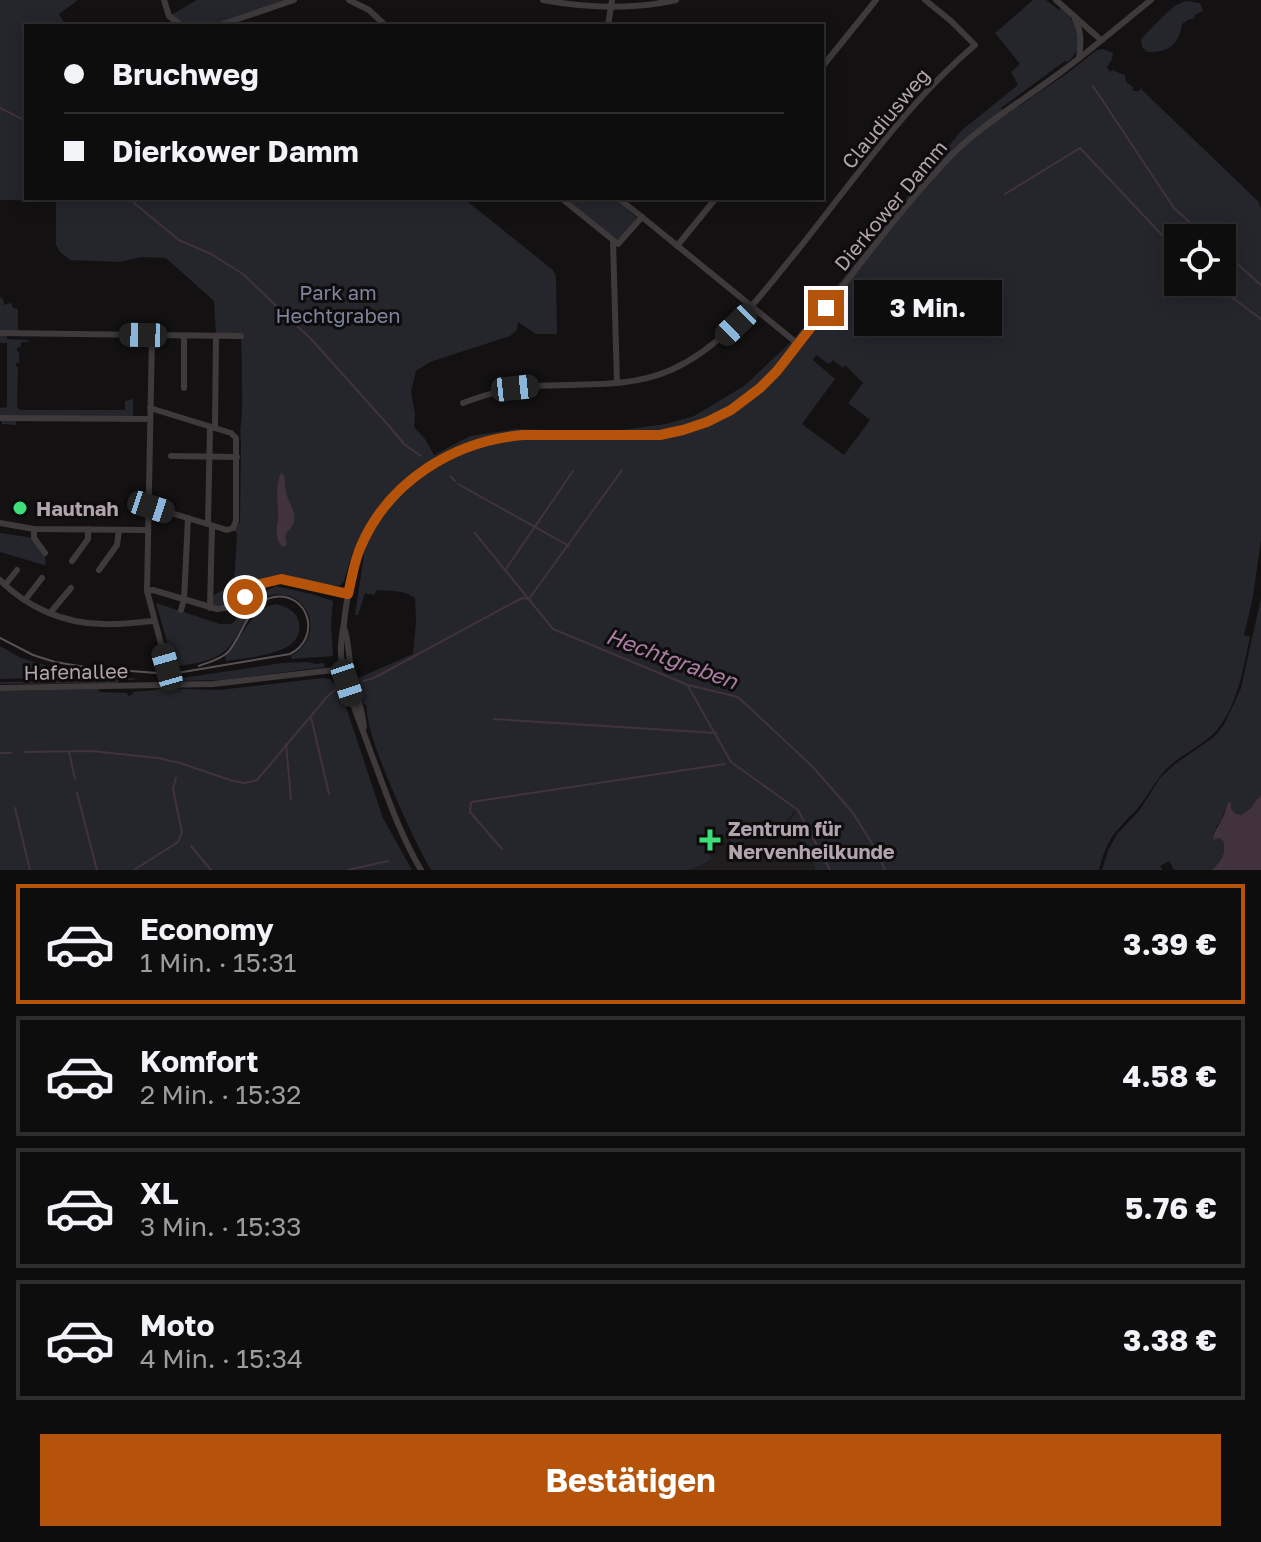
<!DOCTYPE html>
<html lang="de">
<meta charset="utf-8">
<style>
:root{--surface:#0e0d0e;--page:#1c1b1c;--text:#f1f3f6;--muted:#9b9c9e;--line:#2e2d2e;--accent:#b45309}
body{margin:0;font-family:"Golos Text",sans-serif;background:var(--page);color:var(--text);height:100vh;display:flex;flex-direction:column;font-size:30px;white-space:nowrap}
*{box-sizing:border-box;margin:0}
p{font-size:26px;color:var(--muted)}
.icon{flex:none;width:44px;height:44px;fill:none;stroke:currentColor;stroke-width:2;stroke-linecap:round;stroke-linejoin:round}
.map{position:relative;height:870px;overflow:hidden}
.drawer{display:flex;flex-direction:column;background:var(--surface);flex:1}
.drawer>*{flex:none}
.top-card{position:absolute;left:24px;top:24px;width:800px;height:176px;border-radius:0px;box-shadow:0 4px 20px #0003,0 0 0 2px var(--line);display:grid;align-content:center;height:176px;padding:0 40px;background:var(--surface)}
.tools{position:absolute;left:1164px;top:224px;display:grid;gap:16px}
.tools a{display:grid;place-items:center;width:72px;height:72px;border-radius:0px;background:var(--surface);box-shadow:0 4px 20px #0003,0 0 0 2px var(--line);font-size:40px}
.end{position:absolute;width:36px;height:36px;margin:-18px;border:10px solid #b45309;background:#fff;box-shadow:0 0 0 4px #fff}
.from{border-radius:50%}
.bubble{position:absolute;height:56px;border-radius:0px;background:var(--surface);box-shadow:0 4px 20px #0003,0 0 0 2px var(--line);font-size:26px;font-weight:700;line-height:56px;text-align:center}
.car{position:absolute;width:24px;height:48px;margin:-24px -12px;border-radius:10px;box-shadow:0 0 6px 2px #0007;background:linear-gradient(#222 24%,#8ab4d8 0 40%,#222 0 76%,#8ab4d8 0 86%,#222 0)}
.top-card b{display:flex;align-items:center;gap:28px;height:76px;font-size:30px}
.top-card b+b{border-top:2px solid var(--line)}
.top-card i{width:20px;height:20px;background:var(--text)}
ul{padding:14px 0 0;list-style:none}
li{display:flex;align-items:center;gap:24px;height:120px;margin:0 16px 12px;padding:0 24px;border:4px solid var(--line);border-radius:0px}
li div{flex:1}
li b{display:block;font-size:30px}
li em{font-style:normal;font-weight:700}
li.current{border-color:var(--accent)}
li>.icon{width:72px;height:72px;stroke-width:1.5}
.action{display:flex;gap:16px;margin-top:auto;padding:16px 40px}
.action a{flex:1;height:92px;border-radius:0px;background:var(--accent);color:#fff;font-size:32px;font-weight:700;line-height:92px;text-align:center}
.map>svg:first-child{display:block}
.built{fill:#1f1d1e}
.green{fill:#24262c;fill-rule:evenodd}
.water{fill:#41323e}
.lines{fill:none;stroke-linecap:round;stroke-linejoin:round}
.stream{stroke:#41323e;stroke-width:2}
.minor{stroke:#3e3a3c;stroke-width:6}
.tram{stroke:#585155;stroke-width:2}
.route{stroke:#b45309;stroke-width:10}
.poi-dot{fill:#3ddf7a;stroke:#0e0c0d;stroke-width:3}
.labels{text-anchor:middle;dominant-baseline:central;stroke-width:6;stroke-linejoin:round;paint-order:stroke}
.street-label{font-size:20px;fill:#b2a4ac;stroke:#0e0c0d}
.park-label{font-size:20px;fill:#7d849b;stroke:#0e0c0d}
.poi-label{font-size:20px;font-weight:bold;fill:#b2a4ac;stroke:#0e0c0d;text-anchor:start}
.water-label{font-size:22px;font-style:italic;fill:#aa7ea2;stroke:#0e0c0d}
</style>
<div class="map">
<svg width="1261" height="870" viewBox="0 0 1261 870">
<rect width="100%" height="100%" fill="#131112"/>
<!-- built -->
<polygon class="built" points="795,810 828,870 563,870"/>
<!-- green -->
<g class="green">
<path d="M0,0H78L59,14L66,26H26V198H463L553,270L556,276L557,334H536L518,322L517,330L510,336L430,362L416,371L411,391L415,414L414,427L425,439L434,455L470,436L516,429L607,432L666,424L694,416L744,386L793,340L903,204L913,188L962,130L1018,85L1011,72L1020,64L995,33L1033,0H1046L1059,10L1061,8C1079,23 1087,44 1068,62L1065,61L1001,108L1005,115L1065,75L1097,50L1103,49L1113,53L1112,59L1107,67L1110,72L1112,70L1125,75L1126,82L1133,87V91H1139L1140,88L1258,201L1261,208V539L1253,597L1244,635L1250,637C1243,669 1238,704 1217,730C1205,744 1186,752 1172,764C1157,776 1150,793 1138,808C1133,814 1126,819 1121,826C1109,838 1103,853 1099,870H815C812,845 803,842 783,829L796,813L795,810L780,829L761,828L736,845L725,837L713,840L709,852L712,859L690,870H431C414,841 363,732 367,706L364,704L359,690L362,689L358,678L413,654L416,623L415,598C401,589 393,592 377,590L374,595L365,593L358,615H355L364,555L353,551L344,581L340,586C317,585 292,573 269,578C246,584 243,605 213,606V596L234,583L237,533L234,531L240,522L241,442C239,432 242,420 242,409C242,385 242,361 241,336H216L214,301L166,258L141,257L119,262L70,260L60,252L56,245V201L0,200ZM1178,238H1222V282H1178ZM816,355L829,364L833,360L843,368L845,365L863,383L848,403L870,420L844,455L802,424L835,379L813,360Z"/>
<polygon points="197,0 294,0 217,26 182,26 169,16"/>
<path d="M1186,1L1200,3L1203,11L1196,14L1193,19H1190L1182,24C1179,45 1169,52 1148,52L1142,47C1142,45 1141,42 1141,40C1142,37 1170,9 1174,7C1175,5 1184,2 1186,1Z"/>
<polygon points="566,198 615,198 637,218 618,241"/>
<polygon points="0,297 3,299 4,305 11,303 13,308 18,309 18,333 7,333 7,339 30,340 27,342 21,342 21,347 17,348 17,351 19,352 19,363 16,363 16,367 18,367 17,407 20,410 125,410 125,401 133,399 133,419 16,419 16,425 2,424 2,421 6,419 0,417 0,408 7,407 7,343 0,343"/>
<polygon points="0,533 34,538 45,553 46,563 44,565 0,552"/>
<path d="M276,586L315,595L333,601L331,625L333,656L292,659L291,656C326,636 310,590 273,595C247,598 243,640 221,654C207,663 190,664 174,667L156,603L220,624H232L258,594Z"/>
<path d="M1261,598V796L1256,800L1251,808L1241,815L1233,812L1228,802L1221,821L1216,827L1219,838L1223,841C1227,852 1221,863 1211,870H1174L1169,861L1160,866L1163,870H1102L1108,851L1117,834L1139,811L1160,778L1175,764L1215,736L1225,723L1241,688Z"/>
<path d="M276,604C287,607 297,611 299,623C305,656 247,657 226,661L225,656C241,640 252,608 276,604Z"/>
<polygon points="0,646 21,658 55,668 56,671 48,678 0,679"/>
<polygon points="307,662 316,664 324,663 325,667 222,680 176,681 175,679 282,663"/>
<polygon points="63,670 139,679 118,681 118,683 0,684 0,682 49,681"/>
<polygon points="322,678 330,679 341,692 383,818 412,870 0,870 0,691 99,689 99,692 127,693 128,696 132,695 133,692 156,690 161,688 219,690"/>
</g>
<!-- water -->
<g class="water">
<path d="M281,473L284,475C285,482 285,489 287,496C290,504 296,512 294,521C291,533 282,530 287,545L282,547C278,540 278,542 277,534C276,527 279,521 278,514C278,500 275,485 281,473Z"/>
<path d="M1261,796V870H1211C1221,863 1227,852 1223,841L1219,838L1213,840C1214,831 1218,827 1222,819C1225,814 1226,807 1228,802L1231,803C1230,811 1234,813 1241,815L1251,808L1256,800Z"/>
</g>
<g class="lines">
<!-- stream -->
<g class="stream">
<polyline points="1093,86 1174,208 1207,238"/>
<polyline points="0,108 26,121"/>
<polyline points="1005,194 1080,148 1178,252"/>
<polyline points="128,198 179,240 211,254 243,274 312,340 390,427 405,445 421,456"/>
<polyline points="1222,250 1261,285"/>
<polyline points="1211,282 1261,319"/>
<polyline points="450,476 455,481"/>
<polyline points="458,484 569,546"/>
<polyline points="475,533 553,629 688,685 738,697 813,767 853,813 876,850 885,870"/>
<polyline points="506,569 573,471"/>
<polyline points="363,681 374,678 522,598 529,599 622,470"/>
<polyline points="688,686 731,762 798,810 830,870"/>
<polyline points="311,717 329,794"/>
<polyline points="494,719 716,733"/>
<polyline points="286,744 291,799"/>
<polyline points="24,752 91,751 158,758 180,763 233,781 245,783 257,780 326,698 338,687"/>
<polyline points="69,752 75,779"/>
<polyline points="0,753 11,753"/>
<polyline points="77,793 97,870"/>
<polyline points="15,808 30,870"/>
<polyline points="191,846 211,870"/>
<polyline points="502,849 470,812 471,802 725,764"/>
<polyline points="134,870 178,842 182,832 173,789 176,778"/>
<polyline points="348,870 388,861"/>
</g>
<!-- minor -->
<g class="minor">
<polyline points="164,0 169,16 182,26"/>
<polyline points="349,0 369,10 386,26"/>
<path d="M543,0C587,8 632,10 676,0"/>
<polyline points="1056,0 1101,40"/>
<path d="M1075,19C1082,33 1081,43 1079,58"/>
<polyline points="217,26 294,0"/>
<polyline points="608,26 612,0"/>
<polyline points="822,67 876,0"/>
<polyline points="561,198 618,244 642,217 618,198"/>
<polyline points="642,217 798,344"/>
<polyline points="613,241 617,383"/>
<polyline points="677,246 716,198"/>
<polyline points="0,333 152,335 147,591 168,670 169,685"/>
<polyline points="152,335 241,336"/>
<polyline points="184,388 184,336"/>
<path d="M463,403C486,394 509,388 533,386C579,383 628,389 671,370C726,345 760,296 797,251C853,181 907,103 975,45L951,21L925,0"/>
<polyline points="0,418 150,419"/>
<polyline points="215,428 216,336"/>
<polyline points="171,456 237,457"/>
<polyline points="148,506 227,530 233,528 236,521 236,438 231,433 150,408"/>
<polyline points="0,523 34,529 148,530"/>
<polyline points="208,524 210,427"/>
<polyline points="34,529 34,538 45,553"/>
<polyline points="72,561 88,539 88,529"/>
<polyline points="99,570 117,545 119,530"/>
<path d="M0,580C26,607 65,624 103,624C120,625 137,622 154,621"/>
<polyline points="5,585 17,570"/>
<polyline points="147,591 153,590 217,609 231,607 260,584 274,580 287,579 348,594"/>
<polyline points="25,600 42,578"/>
<polyline points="210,608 212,526"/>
<polyline points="181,610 184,600 188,518"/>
<polyline points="50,613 71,588"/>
<path d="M344,628C349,641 348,654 351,668C354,688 362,706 364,727"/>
<polyline points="0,688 213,684 351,668"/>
<path d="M421,870C398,831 384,787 368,745C358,716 343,685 341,654C340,640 344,628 345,614C348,592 352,568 360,548C382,489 443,445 505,437C520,435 536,435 552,435C621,435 682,445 742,403C774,380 795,347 819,317C859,265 899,212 943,164C977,127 1021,102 1061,72C1092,49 1121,24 1151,0"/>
</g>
<!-- tram -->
<path class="tram" d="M0,638L33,655L55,662L91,668L157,673H177L290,654C322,638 309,592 274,597C248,601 243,637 227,653C219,660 209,662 199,666"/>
</g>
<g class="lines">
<!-- route -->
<path class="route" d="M245,597L260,584L281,579L348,594C352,578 354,561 361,546C389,481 454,441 523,435H660L683,430L707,422L731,410L760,388L777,371L826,308"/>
</g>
<!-- markers -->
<g class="poi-dot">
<circle cx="20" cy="508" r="8"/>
<path d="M706 828h8v8h8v8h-8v8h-8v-8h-8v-8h8z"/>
</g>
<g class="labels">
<!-- street labels -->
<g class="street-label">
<text transform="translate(885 118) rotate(-50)">Claudiusweg</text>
<text transform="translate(890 205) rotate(-50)">Dierkower Damm</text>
<text transform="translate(76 671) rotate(-1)">Hafenallee</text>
</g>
<!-- park labels -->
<g class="park-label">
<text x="338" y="292">Park am<tspan x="338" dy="23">Hechtgraben</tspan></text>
</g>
<!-- poi labels -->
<g class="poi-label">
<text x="36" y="508">Hautnah</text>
<text x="728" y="828">Zentrum für<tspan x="728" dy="23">Nervenheilkunde</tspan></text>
</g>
<!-- water labels -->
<g class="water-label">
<text transform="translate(672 658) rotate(20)">Hechtgraben</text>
</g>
</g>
</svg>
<div class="tools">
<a><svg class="icon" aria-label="locate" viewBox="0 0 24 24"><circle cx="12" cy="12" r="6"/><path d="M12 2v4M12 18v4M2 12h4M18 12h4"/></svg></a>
</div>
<i class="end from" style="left:245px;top:597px"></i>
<i class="end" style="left:826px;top:308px"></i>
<div class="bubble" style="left:854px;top:280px;width:148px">3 Min.</div>
<i class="car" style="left:736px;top:325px;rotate:226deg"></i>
<i class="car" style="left:143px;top:335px;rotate:271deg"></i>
<i class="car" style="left:515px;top:388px;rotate:84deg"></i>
<i class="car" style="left:151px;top:507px;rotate:108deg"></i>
<i class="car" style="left:167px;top:667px;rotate:344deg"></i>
<i class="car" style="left:347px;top:683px;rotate:162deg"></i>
<div class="top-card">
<b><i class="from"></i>Bruchweg</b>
<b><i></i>Dierkower Damm</b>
</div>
</div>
<section class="drawer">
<ul>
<li class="current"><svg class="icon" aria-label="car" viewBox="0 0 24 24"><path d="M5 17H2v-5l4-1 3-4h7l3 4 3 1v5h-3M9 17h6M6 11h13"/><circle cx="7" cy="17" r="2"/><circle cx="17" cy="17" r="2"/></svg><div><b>Economy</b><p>1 Min. · 15:31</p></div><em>3.39 €</em></li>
<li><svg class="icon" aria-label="car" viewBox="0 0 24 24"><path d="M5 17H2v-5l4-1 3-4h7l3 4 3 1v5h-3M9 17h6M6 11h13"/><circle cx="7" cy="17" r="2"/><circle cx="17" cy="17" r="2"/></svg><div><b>Komfort</b><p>2 Min. · 15:32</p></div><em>4.58 €</em></li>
<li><svg class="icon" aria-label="car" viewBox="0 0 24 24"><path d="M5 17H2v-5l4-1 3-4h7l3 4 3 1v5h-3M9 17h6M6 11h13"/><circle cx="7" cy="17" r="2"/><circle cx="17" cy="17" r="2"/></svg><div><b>XL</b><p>3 Min. · 15:33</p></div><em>5.76 €</em></li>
<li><svg class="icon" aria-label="car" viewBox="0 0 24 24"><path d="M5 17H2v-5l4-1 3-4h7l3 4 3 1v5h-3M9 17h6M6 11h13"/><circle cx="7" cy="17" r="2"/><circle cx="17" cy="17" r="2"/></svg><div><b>Moto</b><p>4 Min. · 15:34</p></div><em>3.38 €</em></li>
</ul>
<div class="action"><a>Bestätigen</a></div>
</section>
